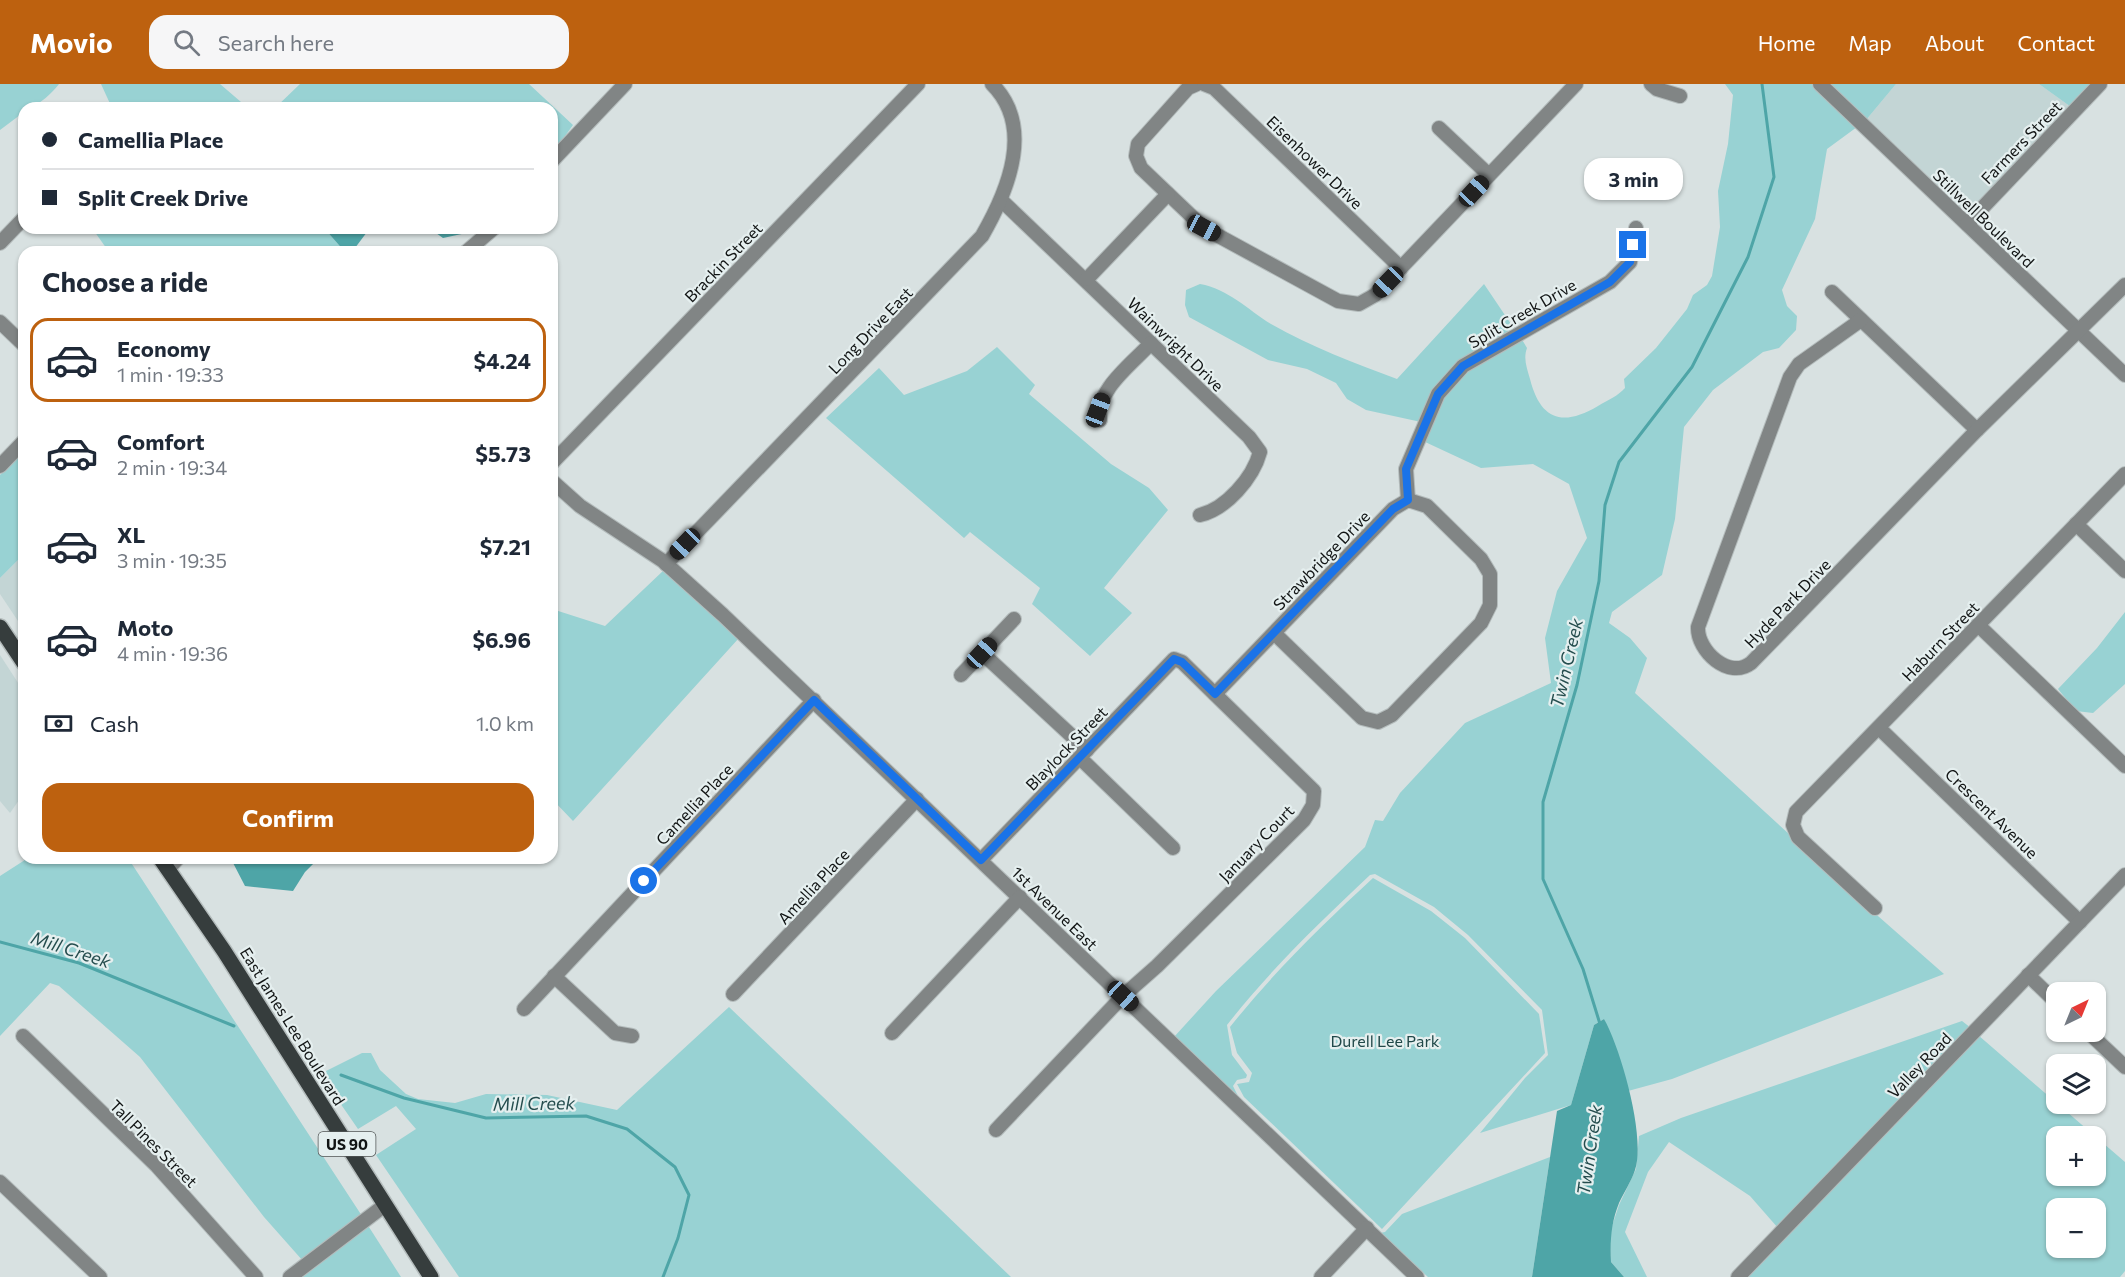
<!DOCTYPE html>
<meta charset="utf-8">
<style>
:root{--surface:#fff;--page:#f6f6f7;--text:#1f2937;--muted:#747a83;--line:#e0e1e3;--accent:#bd610f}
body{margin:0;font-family:Commissioner,sans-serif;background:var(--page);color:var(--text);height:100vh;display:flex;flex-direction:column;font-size:22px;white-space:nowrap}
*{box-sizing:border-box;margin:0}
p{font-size:20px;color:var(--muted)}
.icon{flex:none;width:33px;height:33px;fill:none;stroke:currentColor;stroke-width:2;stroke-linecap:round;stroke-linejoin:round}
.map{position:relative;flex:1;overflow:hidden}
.drawer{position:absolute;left:18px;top:162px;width:540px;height:618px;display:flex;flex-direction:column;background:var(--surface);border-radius:18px;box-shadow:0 2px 4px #0004}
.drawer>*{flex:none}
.guide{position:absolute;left:18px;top:18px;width:540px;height:132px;border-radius:18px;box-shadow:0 2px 4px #0004;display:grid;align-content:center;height:132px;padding:0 24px;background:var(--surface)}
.needle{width:39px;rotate:43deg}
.fabs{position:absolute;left:2046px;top:898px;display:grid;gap:12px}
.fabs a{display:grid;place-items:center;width:60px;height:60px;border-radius:12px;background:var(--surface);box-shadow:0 2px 4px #0004;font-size:30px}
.end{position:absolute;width:27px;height:27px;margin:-14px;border:8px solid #1a73e8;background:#fff;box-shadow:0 0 0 3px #fff}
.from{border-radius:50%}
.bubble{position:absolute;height:42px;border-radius:18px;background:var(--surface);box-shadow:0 2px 4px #0004;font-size:20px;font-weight:700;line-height:42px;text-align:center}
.car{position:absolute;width:18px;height:36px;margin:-18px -9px;border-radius:8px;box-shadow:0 0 4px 2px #0007;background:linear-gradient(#222 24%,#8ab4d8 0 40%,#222 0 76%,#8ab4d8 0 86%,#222 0)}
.guide b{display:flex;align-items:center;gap:21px;height:57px;font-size:22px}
.guide b+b{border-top:2px solid var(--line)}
.guide i{width:15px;height:15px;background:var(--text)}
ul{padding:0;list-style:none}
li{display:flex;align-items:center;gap:18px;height:84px;margin:0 12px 9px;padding:0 12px;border:3px solid transparent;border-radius:18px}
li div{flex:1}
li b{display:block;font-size:22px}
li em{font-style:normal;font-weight:700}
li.selected{border-color:var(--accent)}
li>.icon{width:54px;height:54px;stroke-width:1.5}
h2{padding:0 24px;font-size:27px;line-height:72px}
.pay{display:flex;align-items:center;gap:15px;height:66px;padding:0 24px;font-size:22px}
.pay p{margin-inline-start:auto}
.primary-button{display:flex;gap:12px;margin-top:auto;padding:12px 24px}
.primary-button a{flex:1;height:69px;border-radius:18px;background:var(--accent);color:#fff;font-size:24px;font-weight:700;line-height:69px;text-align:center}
header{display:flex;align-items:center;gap:36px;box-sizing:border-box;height:84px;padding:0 30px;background:var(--accent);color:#fff}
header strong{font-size:28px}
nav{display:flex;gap:33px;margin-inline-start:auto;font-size:21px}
.search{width:420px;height:54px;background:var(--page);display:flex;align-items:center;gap:15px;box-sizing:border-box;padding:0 21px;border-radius:18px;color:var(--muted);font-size:22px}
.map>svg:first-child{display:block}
.built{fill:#c3d5d5}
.green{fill:#98d2d3;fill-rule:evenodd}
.water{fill:#4ea5a7}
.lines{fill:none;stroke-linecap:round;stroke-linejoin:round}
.stream{stroke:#4ea5a7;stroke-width:3}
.minor-casing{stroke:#b4bcbc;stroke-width:16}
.major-casing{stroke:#b4bcbc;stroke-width:18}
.minor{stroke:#818585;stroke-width:14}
.major{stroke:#363d3d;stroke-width:15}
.route{stroke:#1a73e8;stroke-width:8}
.labels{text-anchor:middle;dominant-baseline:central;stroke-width:4.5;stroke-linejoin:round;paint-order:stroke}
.shield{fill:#e5efef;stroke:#515656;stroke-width:1.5}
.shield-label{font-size:15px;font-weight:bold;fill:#111414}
.street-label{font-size:16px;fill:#111414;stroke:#e5efef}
.park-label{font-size:16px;fill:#204849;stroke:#e5efef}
.water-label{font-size:18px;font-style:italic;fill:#254d4e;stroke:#e5efef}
</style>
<header>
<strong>Movio</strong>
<div class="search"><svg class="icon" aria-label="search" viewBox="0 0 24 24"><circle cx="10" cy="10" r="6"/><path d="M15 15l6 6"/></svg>Search here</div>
<nav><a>Home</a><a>Map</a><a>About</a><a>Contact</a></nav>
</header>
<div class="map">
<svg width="2125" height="1193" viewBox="0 0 2125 1193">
<rect width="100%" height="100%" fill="#d8e1e1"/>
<!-- built -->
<g class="built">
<polygon points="1896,0 2039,0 2071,23 1967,133 1866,36"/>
<polygon points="24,470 24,546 0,510 0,494"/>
<polygon points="0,571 24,608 24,709 10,729 0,717"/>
</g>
<!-- green -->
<g class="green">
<path d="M0,0H59C51,10 37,24 24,24V28L0,46Z"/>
<polygon points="101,0 220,0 248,24 112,24"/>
<polygon points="300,0 529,0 573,41 552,70 552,24 275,24"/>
<path d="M1725,0H1812L1857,43L1827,65L1815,135L1782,206L1787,222L1797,232L1796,246L1779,264L1763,268L1713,306L1684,343L1675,435L1662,491L1612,528L1609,539L1630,554L1647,574L1635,609L1789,750L1796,760L1944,890L1672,995L1628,1007L1604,935L1594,941L1571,1021L1480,1049L1525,994L1548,971L1542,926L1468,851L1434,823L1375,790L1370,791C1319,839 1270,886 1227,941L1232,971L1247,991L1246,994L1237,996L1233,1002L1239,1014L1174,953L1216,907L1365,763L1375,736L1383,737L1400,709L1465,639L1551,599L1545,554L1557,507L1587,454L1569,400L1533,380L1481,384L1423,357L1442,312L1466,285L1521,254L1527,264C1523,275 1527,284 1530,295C1541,338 1564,342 1598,322C1608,316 1618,312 1625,304L1624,295L1656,264L1687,225L1693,211L1707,201L1712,192L1720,143L1718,107L1728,60L1733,11Z"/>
<polygon points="1828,0 1896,0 1866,36"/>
<polygon points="2039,0 2091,0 2071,23"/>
<polygon points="92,144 324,144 345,168 109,168"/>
<path d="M1200,200C1228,205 1247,225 1271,240C1311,263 1355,279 1397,295L1484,200L1515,246L1460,278L1421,338L1366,326L1347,315L1336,299L1307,285L1268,276L1189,233L1185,221L1186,206Z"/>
<polygon points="997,263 1035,301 1029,310 1111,380 1149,404 1168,426 1104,504 1132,529 1090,572 1032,520 1040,504 970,448 964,454 826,334 879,284 904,311 967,287"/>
<polygon points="24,364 24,470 0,494 0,391"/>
<polygon points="664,486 739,554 573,737 552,715 552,525 605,542"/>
<polygon points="2125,528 2125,600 2093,629 2076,627 2058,605 2097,564"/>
<polygon points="28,774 128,774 362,1132 303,1177 264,1133 140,973 59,902 50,899 0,952 0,792"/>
<path d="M1373,794L1431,827L1465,854L1539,930L1545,969L1382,1145L1244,1013L1237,1000L1249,998L1252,989L1237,969L1230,943C1273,889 1322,841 1373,794Z"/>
<polygon points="729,923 1011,1193 459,1193 376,1071 416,1045 396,1022 358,1045 320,990 362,969 371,969 380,986 406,1010 418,1015 455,1019 486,1010 547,1011 617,1026"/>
<polygon points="1962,937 1971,944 1778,1144 1750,1112 1669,1058 1648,1088 1625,1148 1647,1193 1624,1193 1611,1178 1610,1148 1619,1121 1636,1085 1639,1052 1681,1034"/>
<path d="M1978,951L2125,1078V1187L2120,1193H1744ZM2056,1053H2096V1092H2056ZM2056,1125H2096V1164H2056Z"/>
<polygon points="1550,1073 1532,1193 1428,1193 1380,1149 1385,1148 1402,1130"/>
<polygon points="367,1140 401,1193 298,1193"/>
</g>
<!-- water -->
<g class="water">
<polygon points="324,144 370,144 352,168 345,168"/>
<polygon points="429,144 475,144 471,148 443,154"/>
<polygon points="319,774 305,788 293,807 245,802 231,775"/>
<path d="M1604,935C1621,965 1646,1053 1635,1086C1631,1098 1624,1108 1619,1119C1611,1139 1610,1157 1611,1178L1624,1193H1532L1557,1027L1571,1021L1594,941Z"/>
</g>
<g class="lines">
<!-- stream -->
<g class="stream">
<polyline points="0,858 79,879 234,942"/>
<polyline points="1600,940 1583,885 1543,795 1543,718 1577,601 1599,497 1605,421 1619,378 1692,283 1748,173 1774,93 1762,0"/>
<polyline points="341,991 404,1014 486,1034 586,1032 627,1045 675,1083 689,1111 678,1154 663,1193"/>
</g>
<!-- minor casing -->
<g class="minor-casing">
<g id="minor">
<polyline points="1197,0 1188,4 1138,60 1136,72 1141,84 1204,144 1338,217 1359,220 1375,211 1576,0"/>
<polyline points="1204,0 1214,4 1401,184"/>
<polyline points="1651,0 1657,5 1680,12"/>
<polyline points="1820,0 2125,291"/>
<polyline points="1439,44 1489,91"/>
<polyline points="552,77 625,0"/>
<path d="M1001,116L1249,353L1260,368C1253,394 1226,425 1200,431"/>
<polyline points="1967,140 2100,0"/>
<polyline points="0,159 24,134"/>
<polyline points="466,168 494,144"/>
<polyline points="1087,195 1168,110"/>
<polyline points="1832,208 1977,346"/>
<path d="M1861,236L1799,280L1790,293L1698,543C1697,567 1729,596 1751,579L1977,346L2125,201"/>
<polyline points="0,238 24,261"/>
<path d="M1100,336C1095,306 1132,280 1151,259"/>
<polyline points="552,379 918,0"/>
<polyline points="0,382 24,357"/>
<polyline points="552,397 580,422 663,477 723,531 1417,1193"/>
<polyline points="1408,416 1406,385 1438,310 1463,282 1610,198 1630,178 1636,144"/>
<polyline points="2076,440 2125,487"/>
<path d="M666,480L982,152C1008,107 1035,43 992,0"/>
<polyline points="1978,541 2125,682"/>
<polyline points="982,569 1087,666"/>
<polyline points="961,591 1014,535"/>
<polyline points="1215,610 1393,425 1408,416 1427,422 1481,475 1490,490 1490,521 1481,539 1392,631 1378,638 1362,634 1274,549"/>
<polyline points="1880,645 2080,838"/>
<polyline points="1080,674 1173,764"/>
<polyline points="981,776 1174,575 1182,578 1314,707 1313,721 1304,736 1157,882 1123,912 996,1046"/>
<polyline points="168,785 178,774"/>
<polyline points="1875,824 1798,753 1793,741 1796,728 2125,390"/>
<polyline points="2028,891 2056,918"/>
<polyline points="554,892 615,949 632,952"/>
<polyline points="733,910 917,715"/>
<polyline points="524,925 814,616"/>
<polyline points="2088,948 2125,983"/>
<polyline points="892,949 1020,813"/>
<polyline points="23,952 157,1082 256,1193"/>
<polyline points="0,1098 100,1193"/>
<polyline points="290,1193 385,1121"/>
<polyline points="1321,1193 1367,1144"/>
<polyline points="1738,1193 2125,791"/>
</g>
</g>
<!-- major casing -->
<g class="major-casing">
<g id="major">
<polyline points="0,543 24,579"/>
<polyline points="160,774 224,867 431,1193"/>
</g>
</g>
<!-- minor -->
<use href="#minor" class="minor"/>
<!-- major -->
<use href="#major" class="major"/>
</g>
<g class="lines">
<!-- route -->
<polyline class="route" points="644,797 814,616 981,776 1174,575 1182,578 1215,610 1393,425 1408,416 1406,385 1438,310 1463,282 1610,198 1630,178 1633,161"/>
</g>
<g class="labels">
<!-- shield labels -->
<rect class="shield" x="318.5" y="1048" width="57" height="24" rx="4.5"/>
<g class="shield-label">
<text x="347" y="1060">US 90</text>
</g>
<!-- street labels -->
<g class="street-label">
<text transform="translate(2021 58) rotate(-46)">Farmers Street</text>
<text transform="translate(1315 78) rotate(44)">Eisenhower Drive</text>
<text transform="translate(1984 134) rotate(44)">Stillwell Boulevard</text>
<text transform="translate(723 178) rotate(-46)">Brackin Street</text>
<text transform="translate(1522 229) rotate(-30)">Split Creek Drive</text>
<text transform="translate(870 246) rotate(-46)">Long Drive East</text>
<text transform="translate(1176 260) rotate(44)">Wainwright Drive</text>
<text transform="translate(1321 476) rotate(-46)">Strawbridge Drive</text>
<text transform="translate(1787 519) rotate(-46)">Hyde Park Drive</text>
<text transform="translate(1940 557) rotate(-46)">Haburn Street</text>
<text transform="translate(1066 664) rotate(-46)">Blaylock Street</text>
<text transform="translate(694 720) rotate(-47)">Camellia Place</text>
<text transform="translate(1992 729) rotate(44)">Crescent Avenue</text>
<text transform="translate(1256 759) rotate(-46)">January Court</text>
<text transform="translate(813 802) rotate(-47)">Amellia Place</text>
<text transform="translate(1055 824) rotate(44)">1st Avenue East</text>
<text transform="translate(293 942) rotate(58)">East James Lee Boulevard</text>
<text transform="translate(1919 981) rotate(-46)">Valley Road</text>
<text transform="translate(154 1059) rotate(45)">Tall Pines Street</text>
</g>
<!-- park labels -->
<g class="park-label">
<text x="1385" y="956">Durell Lee Park</text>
</g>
<!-- water labels -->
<g class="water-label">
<text transform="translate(1566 579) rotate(-77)">Twin Creek</text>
<text transform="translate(71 865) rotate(18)">Mill Creek</text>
<text transform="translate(534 1019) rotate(-1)">Mill Creek</text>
<text transform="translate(1589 1066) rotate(-82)">Twin Creek</text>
</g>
</g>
</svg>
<div class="fabs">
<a><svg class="needle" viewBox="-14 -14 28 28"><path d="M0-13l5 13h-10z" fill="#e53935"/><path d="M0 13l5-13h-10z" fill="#747a83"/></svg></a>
<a><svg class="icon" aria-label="layers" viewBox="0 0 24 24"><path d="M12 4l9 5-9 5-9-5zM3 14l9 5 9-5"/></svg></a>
<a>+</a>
<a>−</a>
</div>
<i class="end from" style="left:644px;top:797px"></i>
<i class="end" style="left:1633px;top:161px"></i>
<div class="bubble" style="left:1584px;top:74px;width:99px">3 min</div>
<i class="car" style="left:1474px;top:107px;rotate:43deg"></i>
<i class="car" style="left:1204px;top:144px;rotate:118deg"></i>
<i class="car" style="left:1388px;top:198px;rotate:224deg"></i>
<i class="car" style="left:1098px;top:326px;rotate:21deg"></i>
<i class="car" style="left:685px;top:460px;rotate:224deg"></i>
<i class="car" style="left:982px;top:569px;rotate:43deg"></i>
<i class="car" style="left:1123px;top:912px;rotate:133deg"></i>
<div class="guide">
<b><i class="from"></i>Camellia Place</b>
<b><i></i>Split Creek Drive</b>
</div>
<section class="drawer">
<h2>Choose a ride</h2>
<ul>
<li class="selected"><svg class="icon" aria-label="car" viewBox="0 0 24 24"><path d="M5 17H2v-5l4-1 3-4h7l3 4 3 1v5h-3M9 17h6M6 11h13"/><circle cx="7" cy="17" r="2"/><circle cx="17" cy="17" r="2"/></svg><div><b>Economy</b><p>1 min · 19:33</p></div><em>$4.24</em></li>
<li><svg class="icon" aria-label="car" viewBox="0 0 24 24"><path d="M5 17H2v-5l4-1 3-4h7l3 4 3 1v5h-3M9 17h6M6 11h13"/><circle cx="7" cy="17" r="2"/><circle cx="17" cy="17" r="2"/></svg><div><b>Comfort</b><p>2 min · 19:34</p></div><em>$5.73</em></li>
<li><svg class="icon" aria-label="car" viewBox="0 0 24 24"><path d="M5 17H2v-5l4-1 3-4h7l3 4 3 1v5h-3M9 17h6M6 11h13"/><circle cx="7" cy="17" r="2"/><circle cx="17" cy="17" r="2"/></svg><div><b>XL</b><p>3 min · 19:35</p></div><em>$7.21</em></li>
<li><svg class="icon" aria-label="car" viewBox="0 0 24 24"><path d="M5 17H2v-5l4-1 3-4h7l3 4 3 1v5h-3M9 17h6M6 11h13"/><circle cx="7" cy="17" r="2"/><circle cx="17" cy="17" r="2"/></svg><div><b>Moto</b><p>4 min · 19:36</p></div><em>$6.96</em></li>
</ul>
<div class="pay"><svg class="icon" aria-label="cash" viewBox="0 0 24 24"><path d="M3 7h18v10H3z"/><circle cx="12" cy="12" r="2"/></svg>Cash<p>1.0 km</p></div>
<div class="primary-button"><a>Confirm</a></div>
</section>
</div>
